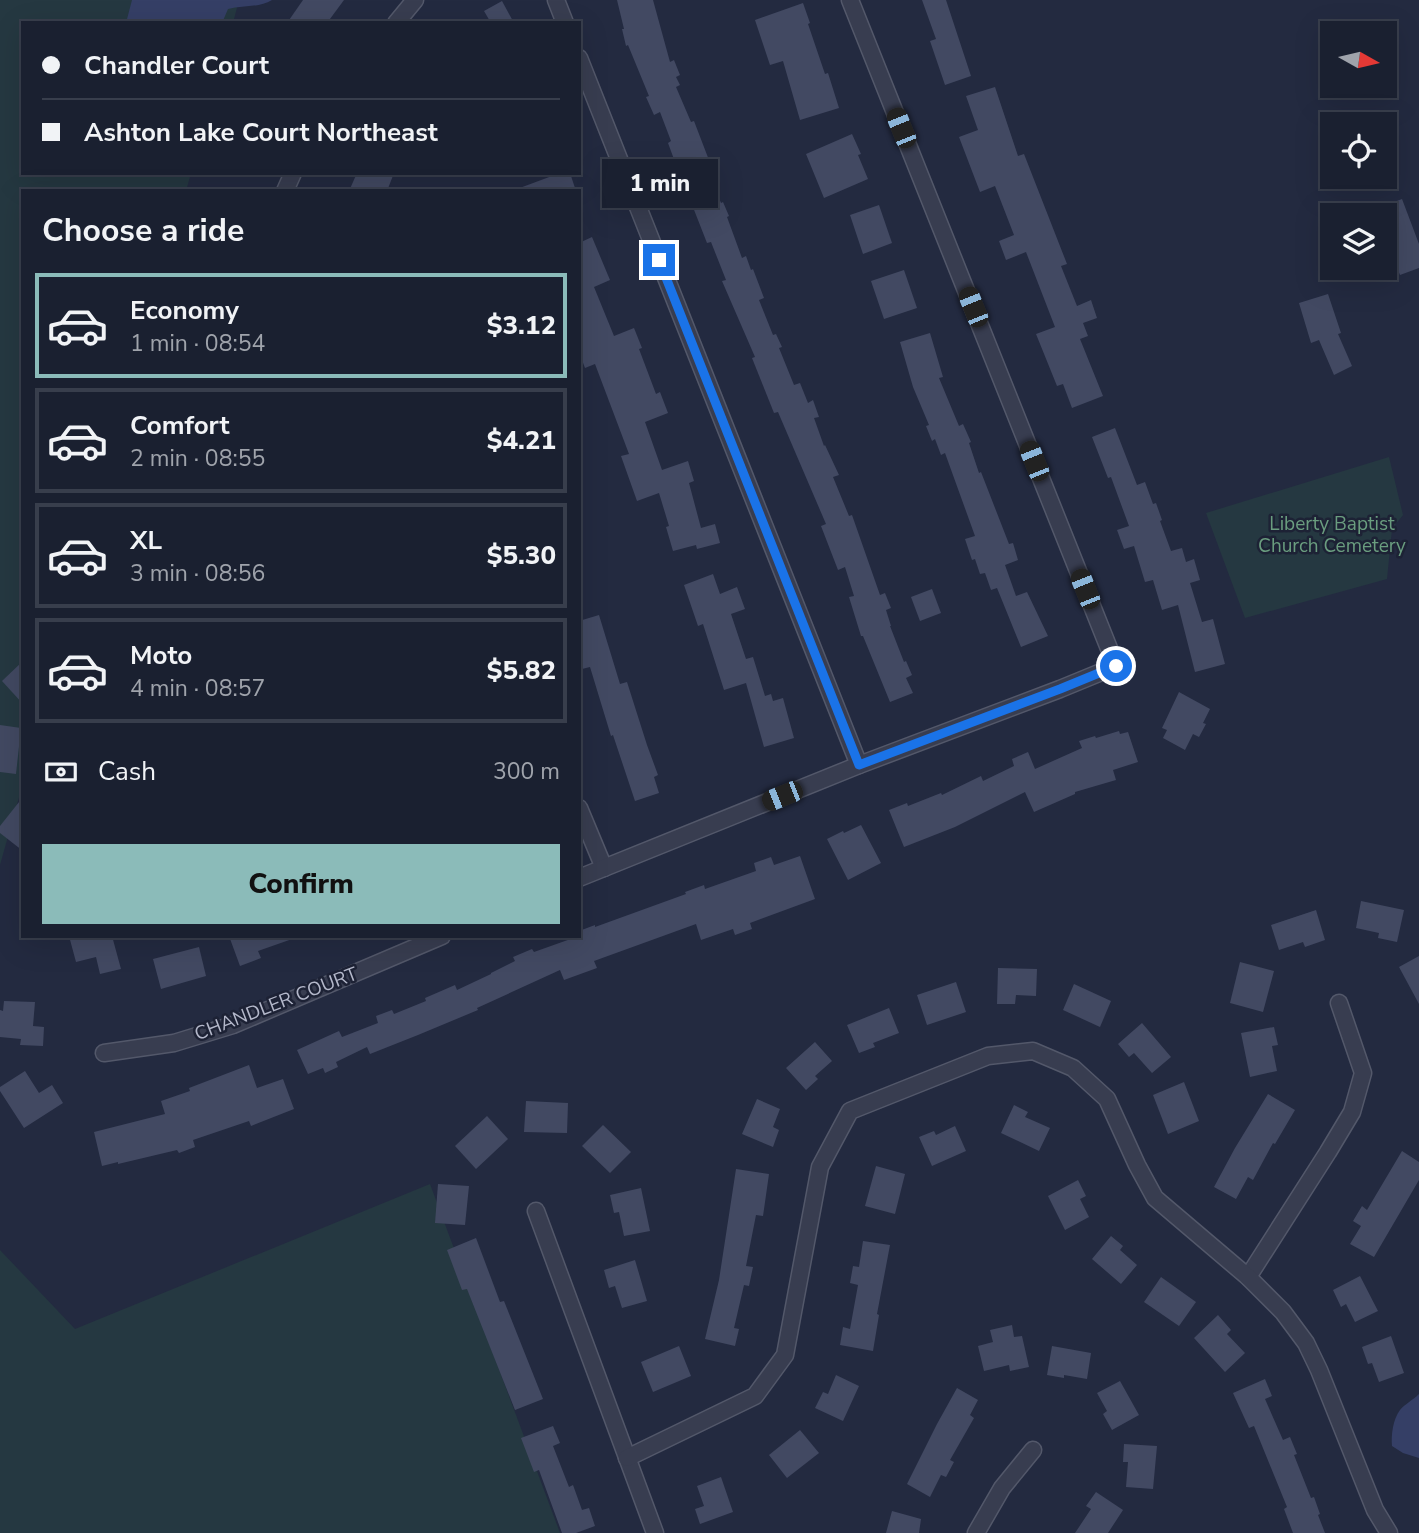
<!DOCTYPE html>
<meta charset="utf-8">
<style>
:root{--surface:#1a2030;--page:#232838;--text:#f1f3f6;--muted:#9fa3ab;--line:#383e4c;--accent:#8bbbb9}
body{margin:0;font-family:"Nunito Sans",sans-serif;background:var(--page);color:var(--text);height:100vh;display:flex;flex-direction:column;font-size:26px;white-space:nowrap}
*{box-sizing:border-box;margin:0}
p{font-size:23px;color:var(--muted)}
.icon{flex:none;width:38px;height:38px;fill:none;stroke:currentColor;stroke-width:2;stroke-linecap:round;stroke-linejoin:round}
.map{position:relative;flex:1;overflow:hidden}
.side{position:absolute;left:21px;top:189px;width:560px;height:749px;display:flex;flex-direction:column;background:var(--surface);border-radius:0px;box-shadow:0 7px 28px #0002,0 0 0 2px var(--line)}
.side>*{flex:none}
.hud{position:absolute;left:21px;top:21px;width:560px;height:154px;border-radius:0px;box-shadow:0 7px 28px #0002,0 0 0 2px var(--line);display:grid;align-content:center;height:154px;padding:0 21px;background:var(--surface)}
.needle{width:46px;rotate:98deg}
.buttons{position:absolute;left:1320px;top:21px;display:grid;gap:14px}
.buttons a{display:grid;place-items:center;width:77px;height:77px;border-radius:0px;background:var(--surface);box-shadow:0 7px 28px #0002,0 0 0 2px var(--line);font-size:35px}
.end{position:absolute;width:32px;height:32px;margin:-16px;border:9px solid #1a73e8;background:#fff;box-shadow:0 0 0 4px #fff}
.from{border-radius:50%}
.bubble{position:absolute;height:49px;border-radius:0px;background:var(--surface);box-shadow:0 7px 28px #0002,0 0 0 2px var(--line);font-size:23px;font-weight:800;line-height:49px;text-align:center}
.car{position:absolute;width:21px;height:42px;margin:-21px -10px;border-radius:9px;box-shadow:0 0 5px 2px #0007;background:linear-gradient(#222 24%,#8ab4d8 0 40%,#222 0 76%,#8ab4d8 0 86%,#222 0)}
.hud b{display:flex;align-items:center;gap:24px;height:66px;font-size:26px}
.hud b+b{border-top:2px solid var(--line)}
.hud i{width:18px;height:18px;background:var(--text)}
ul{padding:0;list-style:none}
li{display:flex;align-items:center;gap:21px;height:105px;margin:0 14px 10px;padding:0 7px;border:4px solid var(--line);border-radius:0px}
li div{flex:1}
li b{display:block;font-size:26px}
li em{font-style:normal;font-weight:800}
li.selected{border-color:var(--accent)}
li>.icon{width:63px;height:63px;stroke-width:1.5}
h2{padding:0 21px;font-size:32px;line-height:84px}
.pay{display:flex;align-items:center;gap:18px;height:77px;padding:0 21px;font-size:26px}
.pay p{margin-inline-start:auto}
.primary-button{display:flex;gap:14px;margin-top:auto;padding:14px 21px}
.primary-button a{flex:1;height:80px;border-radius:0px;background:var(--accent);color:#111;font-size:28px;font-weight:800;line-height:80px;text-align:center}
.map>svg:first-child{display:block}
.green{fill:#253841}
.water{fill:#353f66}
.building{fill:#424962}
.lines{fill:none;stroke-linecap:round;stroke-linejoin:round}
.minor-casing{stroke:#53586a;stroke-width:19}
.minor{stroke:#383d50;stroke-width:16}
.route{stroke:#1a73e8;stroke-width:9}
.labels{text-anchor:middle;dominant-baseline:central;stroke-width:5;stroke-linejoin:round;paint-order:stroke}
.park-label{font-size:19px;fill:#6a9d7f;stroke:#1d2235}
.street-label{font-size:19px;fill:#b4b8ca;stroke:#1d2235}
</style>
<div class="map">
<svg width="1419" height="1533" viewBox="0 0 1419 1533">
<rect width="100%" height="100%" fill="#232a40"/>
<!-- green -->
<g class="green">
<polygon points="0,0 239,0 233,23 23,23 23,173 191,173 186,191 23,191 23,783 0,865"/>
<polygon points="1389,457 1403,515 1392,529 1387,579 1245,618 1206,513"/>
<polygon points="430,1184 560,1533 0,1533 0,1250 75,1329"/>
</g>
<!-- water -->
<g class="water">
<path d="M132,0H272C259,8 243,5 228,9L222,23H126Z"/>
<path d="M1419,1394V1458L1403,1453L1392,1446C1391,1435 1393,1419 1400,1410C1405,1404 1413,1400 1419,1394Z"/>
</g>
<!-- building -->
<g class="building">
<polygon points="303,0 344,0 327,23 287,23"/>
<polygon points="617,0 653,0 670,62 674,60 680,75 676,77 680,85 676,87 691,122 694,121 712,168 708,170 721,203 723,202 729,216 727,217 742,258 746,256 751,270 753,269 764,298 759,300 773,335 776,334 782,347 779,348 794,385 800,383 808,403 813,400 819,417 814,418 824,446 825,445 839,475 833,477 849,516 852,515 880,595 885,593 891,608 886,610 891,626 890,626 904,662 906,661 912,675 906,678 913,693 890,702 863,636 861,636 849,597 854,596 845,567 838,570 821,526 826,524 778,412 774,413 752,358 755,357 722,281 726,280 711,242 707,243 689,197 694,195 680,160 675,162 668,143 671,141 660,112 654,115 646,97 649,96 628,45 626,46 622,29 624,29"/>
<polygon points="922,0 946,0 971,76 945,85 930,41 936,39"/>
<polygon points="502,1 514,23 491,23 484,11"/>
<polygon points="803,3 810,23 808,24 825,74 828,73 839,108 800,120 783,61 770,65 755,20"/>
<polygon points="995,87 1018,156 1024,154 1067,264 1061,266 1077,306 1091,300 1097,318 1083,323 1088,336 1080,339 1103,396 1072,408 1063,384 1057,386 1036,334 1055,327 1026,252 1006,260 999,241 1014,235 995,186 980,192 959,137 978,130 966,96"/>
<polygon points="852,134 861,154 858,155 868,179 824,198 806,154"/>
<polygon points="357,173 394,173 387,191 349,191"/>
<polygon points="560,173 570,173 576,191 517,191 517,189"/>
<polygon points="1402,199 1419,244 1419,268 1400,275 1390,250 1384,252 1384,206"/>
<polygon points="879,205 892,243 863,254 850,215"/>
<polygon points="592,237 610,280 594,287 614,336 634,328 642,348 639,349 656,394 660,392 668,413 645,422 662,470 688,461 694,481 689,483 701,528 715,524 720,543 697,549 696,545 673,551 666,527 669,526 659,493 637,501 621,456 629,454 595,364 585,368 579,352 579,243"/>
<polygon points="904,270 917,308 884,319 871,281"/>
<polygon points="1328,294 1341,333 1338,334 1352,366 1334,375 1319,340 1311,343 1299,303"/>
<polygon points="930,333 943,377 939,378 959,426 963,424 971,442 969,443 979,473 981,472 1009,544 1013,543 1018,560 1005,565 1016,596 1027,592 1048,636 1021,647 997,588 991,590 985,573 980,574 975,559 972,560 965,539 975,536 945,453 941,455 935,439 932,441 926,426 929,425 913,387 900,342"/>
<polygon points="1115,428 1137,485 1145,482 1153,504 1156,503 1162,520 1160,521 1171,551 1182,548 1186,562 1194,559 1200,580 1190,583 1202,622 1213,619 1225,664 1195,672 1178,605 1162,610 1153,580 1145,582 1134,546 1124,549 1117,530 1129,526 1111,477 1108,478 1092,437"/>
<polygon points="713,574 720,594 737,587 745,609 731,614 746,659 753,657 765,696 771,694 773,701 783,698 794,738 764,747 746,683 724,690 703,624 698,626 684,585"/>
<polygon points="932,589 941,613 920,621 911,597"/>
<polygon points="599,615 620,684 627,682 647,745 658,775 654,777 659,793 635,801 613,735 611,736 590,667 582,669 579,659 579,621"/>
<polygon points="23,661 23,704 2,681"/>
<polygon points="1179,692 1210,709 1203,723 1206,724 1199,737 1193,734 1185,750 1163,738 1167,730 1162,728"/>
<polygon points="0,725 21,728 16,774 0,772"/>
<polygon points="1119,731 1120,734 1128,732 1138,762 1113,770 1116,780 1075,792 1075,794 1034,812 1025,792 955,827 904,847 889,810 907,803 908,806 941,793 942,795 981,776 983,781 1014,766 1012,759 1028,752 1035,769 1082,748 1079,741 1095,736 1096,738"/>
<polygon points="23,797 23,851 0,833 0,826"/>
<polygon points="861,825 881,863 848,880 827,839 843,831 844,833"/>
<polygon points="800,856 815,899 750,923 752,929 735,935 733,929 701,940 696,924 594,961 597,968 564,980 560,970 477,1008 478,1010 418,1035 370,1054 367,1047 336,1062 338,1067 325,1073 323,1068 308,1074 297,1050 339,1031 342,1037 378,1023 376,1016 392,1010 394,1014 426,1001 425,998 455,985 457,990 491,974 491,973 515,961 513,957 532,949 534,952 579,936 579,931 595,925 595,927 686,894 685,892 704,885 705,889 756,871 754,863 771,857 774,865"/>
<polygon points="1361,901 1404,910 1397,942 1378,938 1379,933 1356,928"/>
<polygon points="1316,910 1325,940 1305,947 1303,942 1279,950 1271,925"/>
<polygon points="69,936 112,936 121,969 100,974 96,957 76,962"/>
<polygon points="229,936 294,936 295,938 258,951 261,958 240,966"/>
<polygon points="199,947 206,976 161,989 153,959"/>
<polygon points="1419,956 1419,1004 1399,967"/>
<polygon points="1240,962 1274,971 1263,1012 1230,1003"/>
<polygon points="998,968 1037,969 1036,996 1016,995 1015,1004 997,1004"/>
<polygon points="956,982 966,1012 927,1025 917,995"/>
<polygon points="1074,984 1111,1001 1100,1027 1063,1010"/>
<polygon points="4,1001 35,1002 33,1026 44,1027 43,1046 20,1045 21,1039 0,1037 0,1010 3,1011"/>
<polygon points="889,1008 899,1033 873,1043 875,1047 859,1053 847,1025"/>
<polygon points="1142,1023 1171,1057 1152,1073 1134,1053 1129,1057 1118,1044"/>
<polygon points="1274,1027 1278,1045 1272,1046 1277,1071 1250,1077 1241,1033"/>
<polygon points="815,1042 832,1061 815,1076 818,1079 806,1090 786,1068"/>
<polygon points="249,1065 257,1088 283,1079 294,1109 251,1126 249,1121 193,1140 195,1147 179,1153 177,1150 118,1164 118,1162 102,1166 94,1132 165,1114 161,1101 190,1091 189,1088"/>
<polygon points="25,1071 39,1093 52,1085 63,1103 24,1128 0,1091 0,1087"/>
<polygon points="1184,1082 1199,1121 1168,1134 1153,1095"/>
<polygon points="1268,1094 1295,1110 1275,1144 1273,1143 1253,1180 1248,1177 1236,1199 1214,1187 1235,1148"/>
<polygon points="757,1099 780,1109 773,1127 779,1130 773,1147 742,1134"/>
<polygon points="526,1101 568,1103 567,1133 524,1132"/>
<polygon points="1014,1105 1028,1112 1025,1117 1050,1128 1039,1151 1001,1133"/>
<polygon points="487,1116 508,1139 476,1169 455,1146"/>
<polygon points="603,1125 631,1152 610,1173 582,1146"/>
<polygon points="955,1126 966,1151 932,1166 919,1137 934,1131 936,1135"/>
<polygon points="1402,1151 1419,1162 1419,1180 1374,1257 1350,1244 1361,1226 1353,1221 1362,1206 1367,1210"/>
<polygon points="876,1166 905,1174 895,1214 865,1206"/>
<polygon points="736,1169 769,1174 763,1216 756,1215 746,1266 753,1267 749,1286 744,1285 734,1328 739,1329 735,1346 705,1339 719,1280"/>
<polygon points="1078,1180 1086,1196 1080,1199 1089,1217 1065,1230 1048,1196"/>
<polygon points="438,1184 469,1186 465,1225 435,1223"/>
<polygon points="641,1188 650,1231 624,1236 619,1212 614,1213 610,1195"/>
<polygon points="1111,1236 1123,1246 1120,1250 1137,1265 1121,1284 1092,1259"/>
<polygon points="476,1238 500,1302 504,1301 543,1399 515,1410 467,1289 462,1290 447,1250"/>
<polygon points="863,1241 890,1245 877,1314 879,1315 873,1351 840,1345 843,1327 850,1329 858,1285 850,1283 853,1266 859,1267"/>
<polygon points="635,1260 647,1301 622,1308 615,1286 609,1288 604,1270"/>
<polygon points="1360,1276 1378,1311 1355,1322 1346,1304 1341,1307 1333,1290"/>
<polygon points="1161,1277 1196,1302 1179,1326 1144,1302"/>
<polygon points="1218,1315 1231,1330 1227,1334 1245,1353 1225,1372 1194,1338"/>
<polygon points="1012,1325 1014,1337 1022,1336 1029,1367 1010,1371 1009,1365 984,1371 978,1346 993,1342 990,1330"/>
<polygon points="1391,1336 1404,1373 1379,1382 1372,1363 1368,1364 1362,1347"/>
<polygon points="679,1346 691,1376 653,1392 641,1362"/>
<polygon points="1052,1346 1091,1353 1087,1379 1064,1375 1064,1378 1047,1375"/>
<polygon points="836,1375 859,1386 843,1421 815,1408 823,1392 828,1394"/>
<polygon points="1265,1379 1272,1396 1265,1399 1283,1440 1290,1437 1297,1454 1294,1455 1311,1498 1314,1497 1320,1514 1318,1515 1325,1533 1293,1533 1284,1509 1287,1507 1254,1426 1249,1428 1233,1393"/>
<polygon points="1120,1381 1139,1415 1112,1430 1103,1414 1107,1411 1097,1393"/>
<polygon points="957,1388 978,1400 970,1415 974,1418 950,1460 954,1462 946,1477 941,1475 930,1497 907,1484 937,1424"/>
<polygon points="553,1426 560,1443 553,1446 569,1487 573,1485 582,1510 589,1508 595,1526 576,1533 562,1533 539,1470 534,1472 521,1438"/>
<polygon points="800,1430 819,1453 787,1478 769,1455"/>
<polygon points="1124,1444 1157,1446 1153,1489 1126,1487 1128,1462 1123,1462"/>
<polygon points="721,1477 733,1512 700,1524 695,1509 704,1506 697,1486"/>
<polygon points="1096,1492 1123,1510 1108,1533 1075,1533 1091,1509 1086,1506"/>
<polygon points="892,1511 921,1519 919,1533 886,1533"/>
</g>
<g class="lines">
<!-- minor casing -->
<g class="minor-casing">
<g id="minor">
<polyline points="556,0 565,23"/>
<polyline points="396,23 415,0"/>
<polyline points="579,58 859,765"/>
<polyline points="285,191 293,173"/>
<polyline points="579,808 604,868"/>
<polyline points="579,878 859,765 1060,689 1116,666 850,0"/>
<polyline points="104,1053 174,1043 233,1025 442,936"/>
<polyline points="536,1211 655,1533"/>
<polyline points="1248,1277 1328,1152 1352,1112 1363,1073 1339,1003"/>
<polyline points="627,1458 755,1396 785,1355 820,1167 850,1111 988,1056 1033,1051 1073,1068 1107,1099 1137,1165 1155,1198 1248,1277 1283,1312 1306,1343 1319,1370 1375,1510 1389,1533"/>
<polyline points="976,1533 1002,1488 1033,1450"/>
</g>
</g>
<!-- minor -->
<use href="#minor" class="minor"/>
</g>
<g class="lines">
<!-- route -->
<polyline class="route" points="659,260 859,765 1060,689 1116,666"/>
</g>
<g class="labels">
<!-- park labels -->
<g class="park-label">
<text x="1332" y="524">Liberty Baptist<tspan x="1332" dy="22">Church Cemetery</tspan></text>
</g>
<!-- street labels -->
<g class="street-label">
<text transform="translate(276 1004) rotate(-21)">CHANDLER COURT</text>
</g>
</g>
</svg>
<div class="buttons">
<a><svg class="needle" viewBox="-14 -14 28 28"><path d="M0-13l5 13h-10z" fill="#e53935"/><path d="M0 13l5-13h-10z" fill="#9fa3ab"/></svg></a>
<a><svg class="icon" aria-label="locate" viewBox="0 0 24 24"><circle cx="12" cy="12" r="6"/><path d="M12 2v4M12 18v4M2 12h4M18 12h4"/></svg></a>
<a><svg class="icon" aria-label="layers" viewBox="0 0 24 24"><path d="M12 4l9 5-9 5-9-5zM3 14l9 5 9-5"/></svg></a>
</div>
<i class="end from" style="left:1116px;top:666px"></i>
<i class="end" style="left:659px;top:260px"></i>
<div class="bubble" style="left:602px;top:159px;width:116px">1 min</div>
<i class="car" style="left:901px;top:128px;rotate:338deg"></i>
<i class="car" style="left:973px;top:307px;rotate:338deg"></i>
<i class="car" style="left:1034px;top:461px;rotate:338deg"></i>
<i class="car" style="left:1085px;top:589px;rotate:338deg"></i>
<i class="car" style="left:782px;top:796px;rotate:248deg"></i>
<div class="hud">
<b><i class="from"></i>Chandler Court</b>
<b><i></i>Ashton Lake Court Northeast</b>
</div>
<section class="side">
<h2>Choose a ride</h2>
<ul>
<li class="selected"><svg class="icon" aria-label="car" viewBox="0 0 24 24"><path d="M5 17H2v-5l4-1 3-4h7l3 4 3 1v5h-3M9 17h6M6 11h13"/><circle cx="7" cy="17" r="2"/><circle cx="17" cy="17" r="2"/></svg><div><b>Economy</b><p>1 min · 08:54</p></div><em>$3.12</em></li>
<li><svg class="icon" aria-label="car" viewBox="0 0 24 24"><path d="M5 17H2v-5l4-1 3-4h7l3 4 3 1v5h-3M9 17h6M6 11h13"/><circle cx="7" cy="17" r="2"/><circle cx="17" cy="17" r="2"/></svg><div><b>Comfort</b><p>2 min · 08:55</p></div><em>$4.21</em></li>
<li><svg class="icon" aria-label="car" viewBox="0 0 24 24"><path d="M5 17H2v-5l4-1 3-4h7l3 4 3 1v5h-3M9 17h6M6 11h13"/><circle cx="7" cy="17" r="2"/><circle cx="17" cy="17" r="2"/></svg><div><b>XL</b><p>3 min · 08:56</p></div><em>$5.30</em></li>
<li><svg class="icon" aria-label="car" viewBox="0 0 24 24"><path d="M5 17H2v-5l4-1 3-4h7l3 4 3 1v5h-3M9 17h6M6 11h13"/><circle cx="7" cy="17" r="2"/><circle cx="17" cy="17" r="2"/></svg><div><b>Moto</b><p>4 min · 08:57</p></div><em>$5.82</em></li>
</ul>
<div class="pay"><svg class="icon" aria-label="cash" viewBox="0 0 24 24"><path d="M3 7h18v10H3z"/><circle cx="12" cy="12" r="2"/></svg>Cash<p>300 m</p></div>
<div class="primary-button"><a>Confirm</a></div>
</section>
</div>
